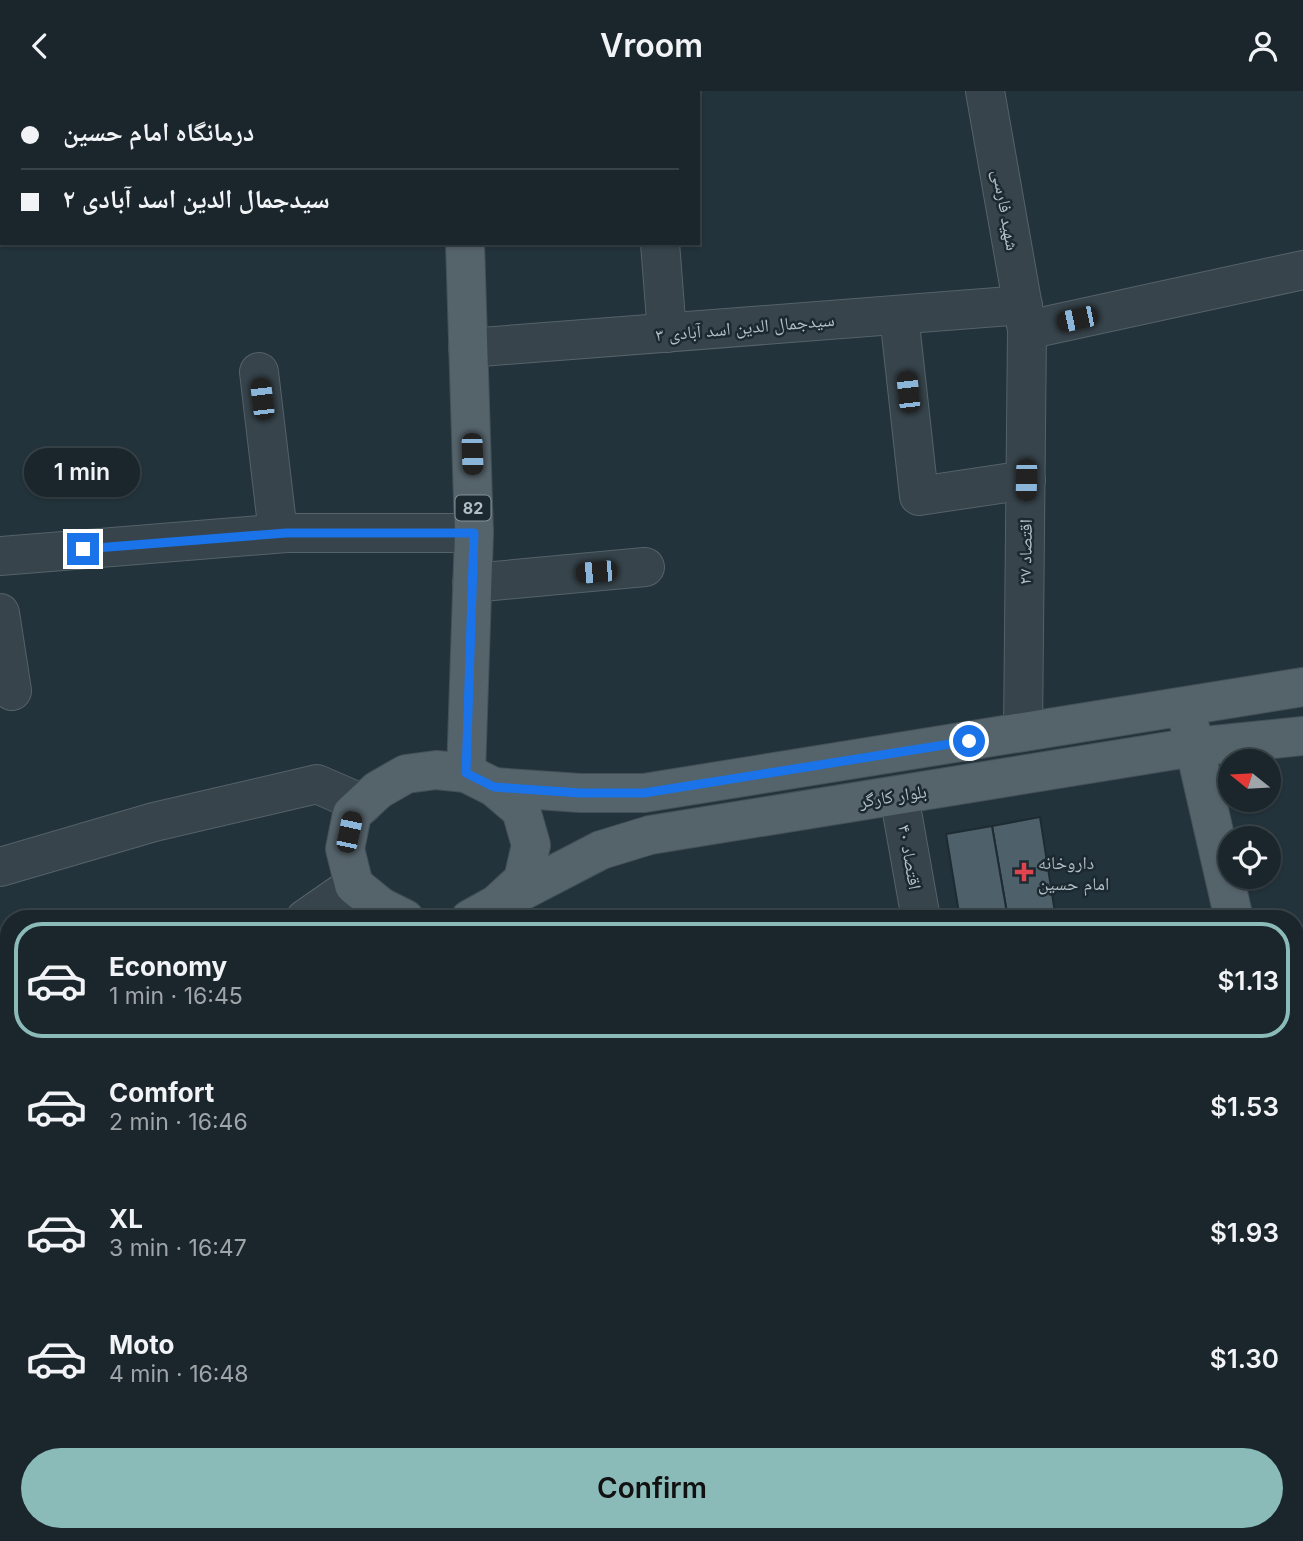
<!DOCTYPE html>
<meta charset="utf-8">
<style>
:root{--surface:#1a262c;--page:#232e34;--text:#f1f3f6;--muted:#9fa5a9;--line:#384348;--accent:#8bbbb9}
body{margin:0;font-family:Inter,"Noto Naskh Arabic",sans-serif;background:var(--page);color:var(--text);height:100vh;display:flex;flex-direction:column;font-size:26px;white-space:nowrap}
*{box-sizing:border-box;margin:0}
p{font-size:23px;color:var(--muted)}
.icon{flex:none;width:38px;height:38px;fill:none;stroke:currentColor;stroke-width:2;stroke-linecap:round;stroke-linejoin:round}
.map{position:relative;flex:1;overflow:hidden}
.details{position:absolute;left:0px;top:819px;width:1304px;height:632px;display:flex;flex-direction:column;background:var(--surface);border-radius:28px 28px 0 0;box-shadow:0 2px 5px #0004,0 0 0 2px var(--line)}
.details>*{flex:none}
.hud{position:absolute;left:0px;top:0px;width:700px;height:154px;box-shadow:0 2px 5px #0004,0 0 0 2px var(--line);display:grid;align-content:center;height:154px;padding:0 21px;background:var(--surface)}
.needle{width:46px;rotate:288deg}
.controls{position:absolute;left:1218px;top:658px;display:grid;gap:14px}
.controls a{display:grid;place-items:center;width:63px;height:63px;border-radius:50%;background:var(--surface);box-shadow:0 2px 5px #0004,0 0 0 2px var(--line);font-size:35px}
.end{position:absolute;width:32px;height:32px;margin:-16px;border:9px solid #1a73e8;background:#fff;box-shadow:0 0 0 4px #fff}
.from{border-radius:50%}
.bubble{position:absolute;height:49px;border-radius:24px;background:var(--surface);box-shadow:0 2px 5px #0004,0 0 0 2px var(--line);font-size:23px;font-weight:600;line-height:49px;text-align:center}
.car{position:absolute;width:21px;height:42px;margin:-21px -10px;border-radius:9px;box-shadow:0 0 5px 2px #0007;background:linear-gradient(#222 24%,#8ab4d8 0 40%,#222 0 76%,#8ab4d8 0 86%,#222 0)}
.hud b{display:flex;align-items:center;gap:24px;height:66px;font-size:26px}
.hud b+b{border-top:2px solid var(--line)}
.hud i{width:18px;height:18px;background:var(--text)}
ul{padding:12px 0 0;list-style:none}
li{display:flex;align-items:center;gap:21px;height:116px;margin:0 14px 10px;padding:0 7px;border:4px solid transparent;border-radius:28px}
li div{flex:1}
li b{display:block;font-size:26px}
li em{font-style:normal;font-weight:600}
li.current{border-color:var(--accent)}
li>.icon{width:63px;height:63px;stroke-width:1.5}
.button{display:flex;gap:14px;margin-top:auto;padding:14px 21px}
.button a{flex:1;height:80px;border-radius:42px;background:var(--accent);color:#111;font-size:28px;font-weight:600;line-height:80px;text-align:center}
header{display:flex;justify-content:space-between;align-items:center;height:91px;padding:0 21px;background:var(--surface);font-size:32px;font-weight:600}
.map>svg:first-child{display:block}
.green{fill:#28403c}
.building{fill:#4e6069;stroke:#1e2b32;stroke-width:2}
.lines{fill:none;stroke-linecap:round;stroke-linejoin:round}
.minor-casing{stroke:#556269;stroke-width:40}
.major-casing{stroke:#435057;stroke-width:40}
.minor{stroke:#37444b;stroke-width:38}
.major{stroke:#55636b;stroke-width:38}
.route{stroke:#1a73e8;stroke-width:9}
.health-dot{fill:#e0444e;stroke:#1c2930;stroke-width:2.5}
.labels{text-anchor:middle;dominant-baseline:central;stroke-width:5;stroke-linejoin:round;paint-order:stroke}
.shield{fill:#1c2930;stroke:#85929a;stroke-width:2}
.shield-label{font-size:16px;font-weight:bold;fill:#b2bfc7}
.street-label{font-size:18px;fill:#b2bfc7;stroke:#1c2930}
.poi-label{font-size:18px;fill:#b2bfc7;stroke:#1c2930;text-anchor:start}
</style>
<header><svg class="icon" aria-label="back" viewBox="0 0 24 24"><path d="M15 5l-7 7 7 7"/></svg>Vroom<svg class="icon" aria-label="person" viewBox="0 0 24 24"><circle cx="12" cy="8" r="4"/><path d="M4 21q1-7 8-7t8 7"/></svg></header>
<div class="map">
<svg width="1303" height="1450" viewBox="0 0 1303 1450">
<rect width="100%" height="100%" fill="#23333b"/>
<!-- green -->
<polygon class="green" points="9,1022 9,1095 0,1123 0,1025"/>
<!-- building -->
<g class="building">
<polygon points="1040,726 1056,828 1008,828 992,735"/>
<polygon points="992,735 1008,828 960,828 946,743"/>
</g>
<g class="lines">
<!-- minor casing -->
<g class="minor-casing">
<g id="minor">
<polyline points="200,0 200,2"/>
<polyline points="648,0 649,2"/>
<polyline points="985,0 1027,239 1023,641"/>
<polyline points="0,89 2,89"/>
<polyline points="660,152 667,242"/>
<polyline points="899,224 919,405 1026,389"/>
<polyline points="1027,239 1303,179"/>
<polyline points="468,257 1023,214"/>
<polyline points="259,281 278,442"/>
<polyline points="0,465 286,442 474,442"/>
<polyline points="472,492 645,476"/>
<polyline points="0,522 12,600"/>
<polyline points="899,704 921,828"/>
<polyline points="0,776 154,731 317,693 363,713"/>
<polyline points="305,828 354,794"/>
<polyline points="0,973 9,969"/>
<polyline points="1295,990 1303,989"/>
<polyline points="0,1183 9,1153"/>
<polyline points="0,1276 9,1279"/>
<polyline points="1028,1442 1029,1450"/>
<polyline points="49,1450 51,1442"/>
<polyline points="844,1450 979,1442"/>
</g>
</g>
<!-- major casing -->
<g class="major-casing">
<g id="major">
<polyline points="460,0 460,2"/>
<polyline points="465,152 474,442 466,682"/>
<polyline points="1189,632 1234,828"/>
<polyline points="494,696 580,702 644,702 1303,596"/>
<polyline points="497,813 601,759 650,744 1194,656 1303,645"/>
<polyline points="405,828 381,816 354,794 345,758 352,723 378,699 406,683 436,679 466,682 494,696 521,719 531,754 523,789 497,813 470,828"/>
<polyline points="1295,1083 1303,1115"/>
<polyline points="216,1450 219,1442"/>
</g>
</g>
<!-- minor -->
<use href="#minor" class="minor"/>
<!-- major -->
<use href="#major" class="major"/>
</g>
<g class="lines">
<!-- route -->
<polyline class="route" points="83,458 286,442 474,442 466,682 494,696 580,702 644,702 969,650"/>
</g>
<!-- markers -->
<path class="health-dot" d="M1020.5 770.5h7v7h7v7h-7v7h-7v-7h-7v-7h7z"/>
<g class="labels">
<!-- shield labels -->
<rect class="shield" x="455.5" y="404.5" width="35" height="25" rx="5"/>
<g class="shield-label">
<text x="473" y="417">82</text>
</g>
<!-- street labels -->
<g class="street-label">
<text transform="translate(1006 119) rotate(80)">شهید فارسی</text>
<text transform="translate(745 236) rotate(-5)">سیدجمال الدین اسد آبادی ۳</text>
<text transform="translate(1025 461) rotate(-89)">اقتصاد ۲۷</text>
<text transform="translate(893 705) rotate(-9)">بلوار کارگر</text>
<text transform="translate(910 766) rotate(80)">اقتصاد ۴۰</text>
</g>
<!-- poi labels -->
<g class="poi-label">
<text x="1038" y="771">داروخانه<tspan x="1038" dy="21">امام حسین</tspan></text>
</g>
</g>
</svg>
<div class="controls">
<a><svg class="needle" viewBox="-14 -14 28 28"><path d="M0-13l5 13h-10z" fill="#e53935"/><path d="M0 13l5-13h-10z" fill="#9fa5a9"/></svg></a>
<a><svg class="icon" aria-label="locate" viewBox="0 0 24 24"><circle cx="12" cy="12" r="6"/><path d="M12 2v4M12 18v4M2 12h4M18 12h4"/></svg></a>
</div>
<i class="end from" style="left:969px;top:650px"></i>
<i class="end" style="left:83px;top:458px"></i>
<div class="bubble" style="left:24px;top:357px;width:116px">1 min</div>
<i class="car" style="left:1077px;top:228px;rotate:258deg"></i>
<i class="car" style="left:908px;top:301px;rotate:354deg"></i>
<i class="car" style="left:262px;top:308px;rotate:353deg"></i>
<i class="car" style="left:472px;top:363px;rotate:178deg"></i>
<i class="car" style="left:1026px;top:389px;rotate:181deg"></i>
<i class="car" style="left:596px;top:481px;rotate:265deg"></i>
<i class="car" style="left:349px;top:741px;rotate:12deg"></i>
<div class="hud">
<b><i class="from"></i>درمانگاه امام حسین</b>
<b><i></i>سیدجمال الدین اسد آبادی ۲</b>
</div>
<section class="details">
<ul>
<li class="current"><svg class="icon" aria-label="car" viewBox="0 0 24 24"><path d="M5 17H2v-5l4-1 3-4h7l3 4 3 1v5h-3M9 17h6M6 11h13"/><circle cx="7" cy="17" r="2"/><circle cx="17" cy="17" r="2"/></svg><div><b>Economy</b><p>1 min · 16:45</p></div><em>$1.13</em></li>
<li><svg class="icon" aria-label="car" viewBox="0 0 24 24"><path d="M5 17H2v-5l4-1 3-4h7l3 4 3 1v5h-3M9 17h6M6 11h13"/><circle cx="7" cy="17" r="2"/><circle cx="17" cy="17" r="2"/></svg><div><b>Comfort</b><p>2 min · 16:46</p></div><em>$1.53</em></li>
<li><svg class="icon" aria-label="car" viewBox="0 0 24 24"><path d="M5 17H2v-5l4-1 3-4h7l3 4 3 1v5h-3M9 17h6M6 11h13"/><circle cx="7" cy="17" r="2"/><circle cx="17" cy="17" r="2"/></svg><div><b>XL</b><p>3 min · 16:47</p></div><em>$1.93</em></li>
<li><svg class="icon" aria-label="car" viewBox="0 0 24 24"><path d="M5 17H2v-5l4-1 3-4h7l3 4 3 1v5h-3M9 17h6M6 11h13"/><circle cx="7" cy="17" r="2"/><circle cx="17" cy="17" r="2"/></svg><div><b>Moto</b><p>4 min · 16:48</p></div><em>$1.30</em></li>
</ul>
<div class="button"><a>Confirm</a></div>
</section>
</div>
